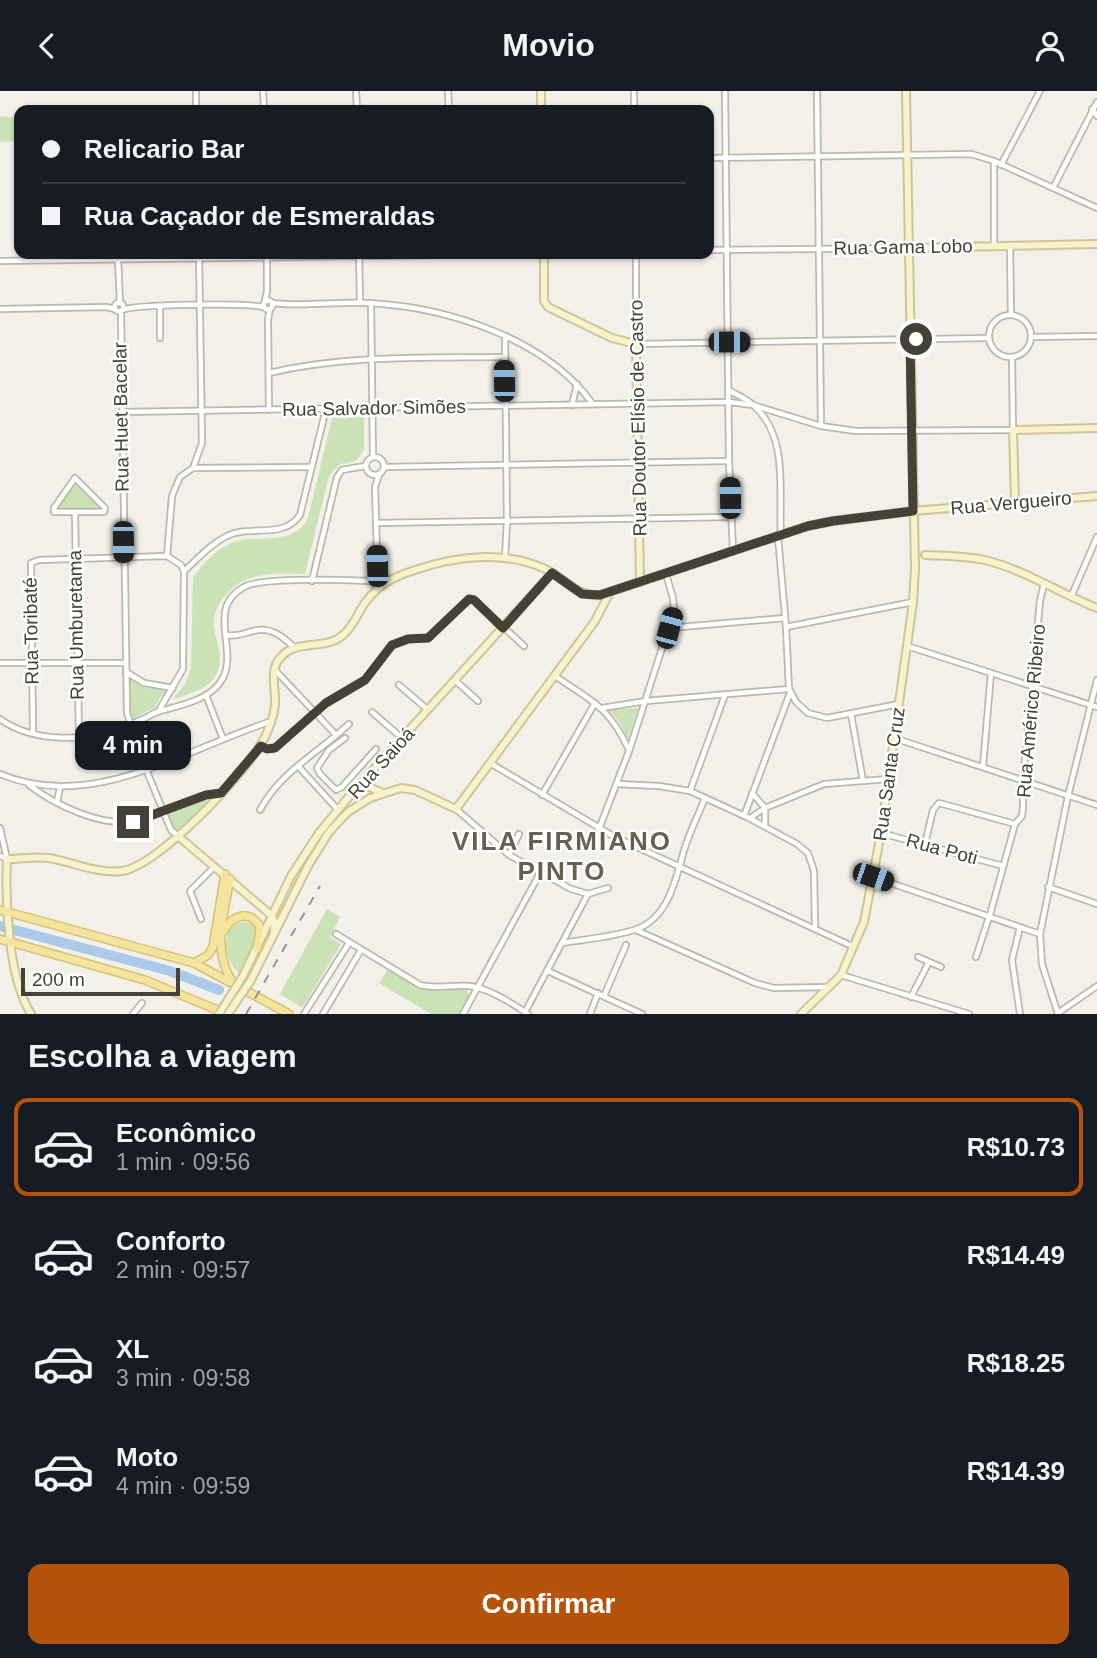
<!DOCTYPE html>
<html lang="pt">
<meta charset="utf-8">
<style>
:root{--surface:#171b24;--page:#20242c;--text:#f1f3f6;--muted:#9ea1a6;--line:#363941;--accent:#b45309}
body{margin:0;font-family:Arial,sans-serif;background:var(--page);color:var(--text);height:100vh;display:flex;flex-direction:column;font-size:26px;white-space:nowrap}
*{box-sizing:border-box;margin:0}
p{font-size:23px;color:var(--muted)}
.icon{flex:none;width:38px;height:38px;fill:none;stroke:currentColor;stroke-width:2;stroke-linecap:round;stroke-linejoin:round}
.map{position:relative;height:923px;overflow:hidden}
.sheet{display:flex;flex-direction:column;background:var(--surface);flex:1}
.sheet>*{flex:none}
.hud{position:absolute;left:14px;top:14px;width:700px;height:154px;border-radius:14px;box-shadow:0 2px 5px #0004;display:grid;align-content:center;height:154px;padding:0 28px;background:var(--surface)}
.scale{position:absolute;left:21px;bottom:18px;width:159px;box-sizing:border-box;padding-left:7px;border:4px solid #454137;border-top:0;font-size:19px;line-height:24px;white-space:nowrap;color:#454137;-webkit-text-stroke:5px #fff;paint-order:stroke}
.end{position:absolute;width:32px;height:32px;margin:-16px;border:9px solid #454137;background:#fff;box-shadow:0 0 0 4px #fff}
.from{border-radius:50%}
.bubble{position:absolute;height:49px;border-radius:14px;background:var(--surface);box-shadow:0 2px 5px #0004;font-size:23px;font-weight:800;line-height:49px;text-align:center}
.car{position:absolute;width:21px;height:42px;margin:-21px -10px;border-radius:9px;box-shadow:0 0 5px 2px #0007;background:linear-gradient(#222 24%,#8ab4d8 0 40%,#222 0 76%,#8ab4d8 0 86%,#222 0)}
.hud b{display:flex;align-items:center;gap:24px;height:66px;font-size:26px}
.hud b+b{border-top:2px solid var(--line)}
.hud i{width:18px;height:18px;background:var(--text)}
ul{padding:0;list-style:none}
li{display:flex;align-items:center;gap:21px;height:98px;margin:0 14px 10px;padding:0 14px;border:4px solid transparent;border-radius:14px}
li div{flex:1}
li b{display:block;font-size:26px}
li em{font-style:normal;font-weight:800}
li.current{border-color:var(--accent)}
li>.icon{width:63px;height:63px;stroke-width:1.5}
h2{padding:0 28px;font-size:32px;line-height:84px}
.primary-button{display:flex;gap:14px;margin-top:auto;padding:14px 28px}
.primary-button a{flex:1;height:80px;border-radius:14px;background:var(--accent);color:#fff;font-size:28px;font-weight:800;line-height:80px;text-align:center}
header{display:flex;justify-content:space-between;align-items:center;height:91px;padding:0 28px;background:var(--surface);font-size:32px;font-weight:800}
.map>svg:first-child{display:block}
.green{fill:#cae2b5}
.lines{fill:none;stroke-linecap:round;stroke-linejoin:round}
.river{stroke:#abcae9;stroke-width:10}
.street-casing{stroke:#bdb8ac;stroke-width:8}
.secondary-casing{stroke:#cdc59c;stroke-width:10}
.primary-casing{stroke:#d8c271;stroke-width:10}
.street{stroke:#fff;stroke-width:4.5}
.secondary{stroke:#f9f2cb;stroke-width:6}
.primary{stroke:#f4e49f;stroke-width:7}
.rail{stroke:#969696;stroke-width:2;stroke-dasharray:9 9;stroke-linecap:butt}
.secondary-bridge-casing{stroke:#cdc59c;stroke-width:10;stroke-linecap:butt}
.secondary-bridge{stroke:#f9f2cb;stroke-width:6}
.route{stroke:#454137;stroke-width:9}
.labels{text-anchor:middle;dominant-baseline:central;stroke-width:5;stroke-linejoin:round;paint-order:stroke}
.street-label{font-size:19px;fill:#454137;stroke:#fff}
.district-label{font-size:26px;font-weight:bold;letter-spacing:2px;fill:#676050;stroke:#fff}
</style>
<header><svg class="icon" aria-label="back" viewBox="0 0 24 24"><path d="M15 5l-7 7 7 7"/></svg>Movio<svg class="icon" aria-label="person" viewBox="0 0 24 24"><circle cx="12" cy="8" r="4"/><path d="M4 21q1-7 8-7t8 7"/></svg></header>
<div class="map">
<svg width="1097" height="923" viewBox="0 0 1097 923">
<rect width="100%" height="100%" fill="#f2f0e8"/>
<!-- green -->
<g class="green">
<polygon points="19,19 19,50 0,51 0,25 17,27"/>
<path d="M364,326V359L356,370L340,373L329,385L305,483C273,483 242,479 222,509C217,516 213,525 214,534C215,550 226,568 215,586C207,599 186,603 172,609L185,593L191,577L193,486C204,472 217,457 234,451C260,442 292,457 308,427L332,327Z"/>
<polygon points="76,388 105,419 55,420"/>
<polygon points="128,587 144,597 168,599 160,606 155,616 132,628"/>
<polygon points="638,617 628,649 620,632 609,619"/>
<polygon points="207,706 206,714 183,737 180,736 174,742 166,724 173,721 173,719"/>
<polygon points="327,818 340,826 330,846 341,853 304,914 301,916 280,903"/>
<path d="M241,831C272,830 248,868 240,883C224,869 218,841 241,831Z"/>
<polygon points="388,878 427,899 467,898 469,905 460,923 431,923 379,892"/>
</g>
<g class="lines">
<!-- river -->
<polyline class="river" points="0,835 170,880 219,899"/>
<!-- street casing -->
<g class="street-casing">
<g id="street">
<polyline points="196,0 196,19"/>
<polyline points="263,0 264,19"/>
<polyline points="356,0 357,19"/>
<polyline points="448,0 449,19"/>
<polyline points="634,0 634,19"/>
<polyline points="725,0 729,370 733,461"/>
<polyline points="817,0 821,335"/>
<polyline points="1092,18 1097,25"/>
<polyline points="709,67 971,63 994,70 1097,117"/>
<polyline points="1001,74 1040,0"/>
<polyline points="1053,97 1097,11"/>
<polyline points="994,155 994,70"/>
<polyline points="1010,155 1011,224"/>
<polyline points="709,159 909,157"/>
<polyline points="359,163 360,211"/>
<polyline points="636,163 636,253 989,247"/>
<polyline points="118,168 120,212"/>
<polyline points="0,170 513,163"/>
<polyline points="265,209 267,201 267,163"/>
<circle cx="268" cy="214" r="4.5"/>
<circle cx="119" cy="216" r="4.5"/>
<path d="M272,212C304,216 337,210 369,212C446,216 545,247 592,312"/>
<polyline points="371,212 373,366"/>
<polyline points="160,215 160,247"/>
<polyline points="0,218 106,216 115,218"/>
<path d="M122,219C135,213 247,212 263,216"/>
<polyline points="121,220 127,622 143,671 171,739 178,745"/>
<circle cx="1010" cy="245" r="21"/>
<polyline points="505,245 507,430 505,467"/>
<polyline points="1031,246 1097,245"/>
<path d="M269,282C346,264 425,267 504,266"/>
<path d="M730,300C737,304 747,308 753,314C790,346 778,401 781,445"/>
<polyline points="572,314 577,293"/>
<polyline points="269,319 268,228 270,218"/>
<polyline points="122,321 729,311 753,314 821,335 856,340 1013,339 1012,266"/>
<circle cx="375" cy="375" r="9"/>
<polyline points="385,376 729,370"/>
<polyline points="193,377 311,376"/>
<polygon points="75,387 105,417 104,421 54,421 54,417"/>
<polyline points="75,422 79,646"/>
<polyline points="376,432 730,426"/>
<polyline points="778,446 786,536 789,598 796,611 808,622 827,627 899,613"/>
<polyline points="167,465 172,405 180,386 193,377 202,352 199,163"/>
<polyline points="312,490 337,386 342,379 365,375"/>
<polyline points="378,495 375,396 379,384"/>
<polyline points="1071,506 1097,446"/>
<polyline points="786,536 913,511"/>
<polyline points="669,537 785,527"/>
<path d="M226,544C242,547 251,537 265,539C277,540 287,550 295,557"/>
<polyline points="907,555 1097,616"/>
<polyline points="0,572 126,572"/>
<polyline points="275,579 336,644"/>
<polyline points="126,581 144,592 173,597"/>
<path d="M555,585C592,610 609,616 629,659"/>
<polyline points="456,590 478,610"/>
<polyline points="399,594 428,619"/>
<polyline points="206,604 223,648"/>
<polyline points="602,617 646,610 789,598"/>
<path d="M158,621L183,578L184,480C198,468 210,453 227,445C251,433 283,449 300,424L326,318"/>
<polyline points="372,621 402,647"/>
<polyline points="851,623 863,690"/>
<path d="M0,628C29,649 75,651 108,641C120,637 132,633 143,628C148,626 153,622 157,621C177,615 206,610 219,593C243,563 203,518 244,496C262,486 347,489 371,490L378,496"/>
<polyline points="33,642 31,472 39,469 167,465 181,474 184,480"/>
<polyline points="345,647 329,659 317,677 320,683 336,699 342,696 376,658"/>
<polyline points="894,647 1097,714"/>
<polyline points="261,655 267,658 275,657 326,612 365,589 392,554 408,548 428,547 469,508 474,509 524,555"/>
<polyline points="490,672 613,745 854,856"/>
<polyline points="298,675 338,719"/>
<polyline points="983,675 991,582"/>
<path d="M0,683C93,722 184,658 272,630"/>
<polyline points="617,693 659,695 690,700 749,727 797,753 808,762 814,780 815,837"/>
<path d="M29,694C55,714 101,736 134,730C146,728 158,723 170,718C186,712 204,701 221,702"/>
<polyline points="690,700 725,604"/>
<polyline points="752,702 765,717 765,735"/>
<polyline points="542,704 595,612"/>
<polyline points="57,711 60,696"/>
<polyline points="456,718 509,764 571,798 588,803 608,797"/>
<path d="M260,719C281,680 317,663 349,633"/>
<polyline points="744,725 790,602"/>
<polyline points="750,727 765,717 824,693 888,688"/>
<polyline points="0,737 7,768 0,765"/>
<polyline points="599,738 629,660 674,520 673,507 666,483"/>
<polyline points="881,742 1003,775"/>
<polyline points="925,753 933,719 939,712 1015,733"/>
<polyline points="509,764 519,743"/>
<polyline points="873,786 1040,843"/>
<polyline points="1048,796 1097,813"/>
<polyline points="201,828 190,800 214,776"/>
<polyline points="636,839 755,892 774,897 828,896"/>
<path d="M336,843L420,894C436,898 452,894 469,895C488,897 512,912 528,923"/>
<path d="M562,852C586,848 614,846 637,838C668,826 675,791 683,763C688,744 698,725 705,707"/>
<polyline points="918,866 941,876"/>
<polyline points="976,866 991,820 1015,733 1022,725 1023,717 1023,689 1040,510 1044,493"/>
<polyline points="548,880 642,923"/>
<polyline points="841,884 969,923"/>
<polyline points="604,905 626,854"/>
<polyline points="911,906 929,871"/>
<polyline points="525,921 588,803"/>
<polyline points="1058,922 1097,895"/>
<polyline points="133,923 142,912"/>
<polyline points="304,923 349,852"/>
<polyline points="323,923 361,859"/>
<polyline points="463,923 540,782"/>
<polyline points="590,923 598,902"/>
<polyline points="1020,923 1012,869 1020,836"/>
<polyline points="1058,923 1042,873 1040,843 1068,705 1097,589"/>
</g>
</g>
<!-- secondary casing -->
<g class="secondary-casing">
<g id="secondary">
<polyline points="541,0 541,19"/>
<polyline points="909,157 1097,153"/>
<polyline points="544,163 544,210 548,216 612,247 636,253 640,491"/>
<polyline points="1015,411 1013,339 1097,337"/>
<path d="M925,464C945,465 966,465 985,469C1025,479 1059,502 1097,517"/>
<polyline points="367,687 369,696 383,702"/>
<polyline points="178,745 271,824 274,830 274,841"/>
<polyline points="243,885 291,785 319,742 352,702 552,482"/>
<polyline points="251,889 308,775 329,741 348,721 370,707 401,697 415,699 456,718 595,530 609,503"/>
<path d="M31,923C8,886 5,810 7,768C21,768 35,765 49,767C73,771 97,783 122,780C159,775 250,678 266,644C270,634 274,625 275,614C276,598 269,580 280,567C296,547 325,560 343,544C351,538 356,527 361,518C374,496 392,486 415,479C456,465 505,459 545,478C566,487 575,506 600,504L808,435L833,430L913,420L1097,405"/>
<polyline points="801,923 841,884 864,831 881,742 913,511 915,478 906,0"/>
</g>
</g>
<!-- primary casing -->
<g class="primary-casing">
<g id="primary">
<path d="M230,788C224,823 212,856 231,889"/>
<polyline points="0,819 194,872 289,923"/>
<path d="M224,840C232,824 250,818 260,836L257,858"/>
<polyline points="0,848 145,889 227,923"/>
<polyline points="194,872 208,864 213,856 225,783"/>
</g>
</g>
<!-- street -->
<use href="#street" class="street"/>
<!-- secondary -->
<use href="#secondary" class="secondary"/>
<!-- primary -->
<use href="#primary" class="primary"/>
<!-- rail -->
<polyline class="rail" points="246,923 320,795"/>
<!-- secondary-bridge casing -->
<g class="secondary-bridge-casing">
<g id="secondary-bridge">
<polyline points="219,923 243,885"/>
<polyline points="228,923 251,889"/>
</g>
</g>
<!-- secondary-bridge -->
<use href="#secondary-bridge" class="secondary-bridge"/>
</g>
<g class="lines">
<!-- route -->
<polyline class="route" points="133,731 206,704 221,702 261,655 267,658 275,657 326,612 365,589 392,554 408,548 428,547 469,508 474,509 503,537 552,482 582,503 600,504 808,435 833,430 913,420 910,248 916,248"/>
</g>
<g class="labels">
<!-- street labels -->
<g class="street-label">
<text transform="translate(903 156) rotate(-1)">Rua Gama Lobo</text>
<text transform="translate(374 317) rotate(-1)">Rua Salvador Simões</text>
<text transform="translate(121 326) rotate(-91)">Rua Huet Bacelar</text>
<text transform="translate(638 327) rotate(-91)">Rua Doutor Elísio de Castro</text>
<text transform="translate(1011 412) rotate(-5)">Rua Vergueiro</text>
<text transform="translate(76 534) rotate(-91)">Rua Umburetama</text>
<text transform="translate(31 540) rotate(-91)">Rua Toribaté</text>
<text transform="translate(1031 620) rotate(-85)">Rua Américo Ribeiro</text>
<text transform="translate(381 672) rotate(-48)">Rua Saioá</text>
<text transform="translate(889 683) rotate(-82)">Rua Santa Cruz</text>
<text transform="translate(942 758) rotate(15)">Rua Poti</text>
</g>
<!-- district labels -->
<g class="district-label">
<text x="562" y="750">VILA FIRMIANO<tspan x="562" dy="30">PINTO</tspan></text>
</g>
</g>
</svg>
<div class="scale">200 m</div>
<i class="end from" style="left:916px;top:248px"></i>
<i class="end" style="left:133px;top:731px"></i>
<div class="bubble" style="left:75px;top:630px;width:116px">4 min</div>
<i class="car" style="left:729px;top:251px;rotate:90deg"></i>
<i class="car" style="left:504px;top:290px;rotate:359deg"></i>
<i class="car" style="left:730px;top:407px;rotate:359deg"></i>
<i class="car" style="left:123px;top:451px;rotate:179deg"></i>
<i class="car" style="left:377px;top:475px;rotate:358deg"></i>
<i class="car" style="left:669px;top:537px;rotate:15deg"></i>
<i class="car" style="left:873px;top:786px;rotate:109deg"></i>
<div class="hud">
<b><i class="from"></i>Relicario Bar</b>
<b><i></i>Rua Caçador de Esmeraldas</b>
</div>
</div>
<section class="sheet">
<h2>Escolha a viagem</h2>
<ul>
<li class="current"><svg class="icon" aria-label="car" viewBox="0 0 24 24"><path d="M5 17H2v-5l4-1 3-4h7l3 4 3 1v5h-3M9 17h6M6 11h13"/><circle cx="7" cy="17" r="2"/><circle cx="17" cy="17" r="2"/></svg><div><b>Econômico</b><p>1 min · 09:56</p></div><em>R$10.73</em></li>
<li><svg class="icon" aria-label="car" viewBox="0 0 24 24"><path d="M5 17H2v-5l4-1 3-4h7l3 4 3 1v5h-3M9 17h6M6 11h13"/><circle cx="7" cy="17" r="2"/><circle cx="17" cy="17" r="2"/></svg><div><b>Conforto</b><p>2 min · 09:57</p></div><em>R$14.49</em></li>
<li><svg class="icon" aria-label="car" viewBox="0 0 24 24"><path d="M5 17H2v-5l4-1 3-4h7l3 4 3 1v5h-3M9 17h6M6 11h13"/><circle cx="7" cy="17" r="2"/><circle cx="17" cy="17" r="2"/></svg><div><b>XL</b><p>3 min · 09:58</p></div><em>R$18.25</em></li>
<li><svg class="icon" aria-label="car" viewBox="0 0 24 24"><path d="M5 17H2v-5l4-1 3-4h7l3 4 3 1v5h-3M9 17h6M6 11h13"/><circle cx="7" cy="17" r="2"/><circle cx="17" cy="17" r="2"/></svg><div><b>Moto</b><p>4 min · 09:59</p></div><em>R$14.39</em></li>
</ul>
<div class="primary-button"><a>Confirmar</a></div>
</section>
